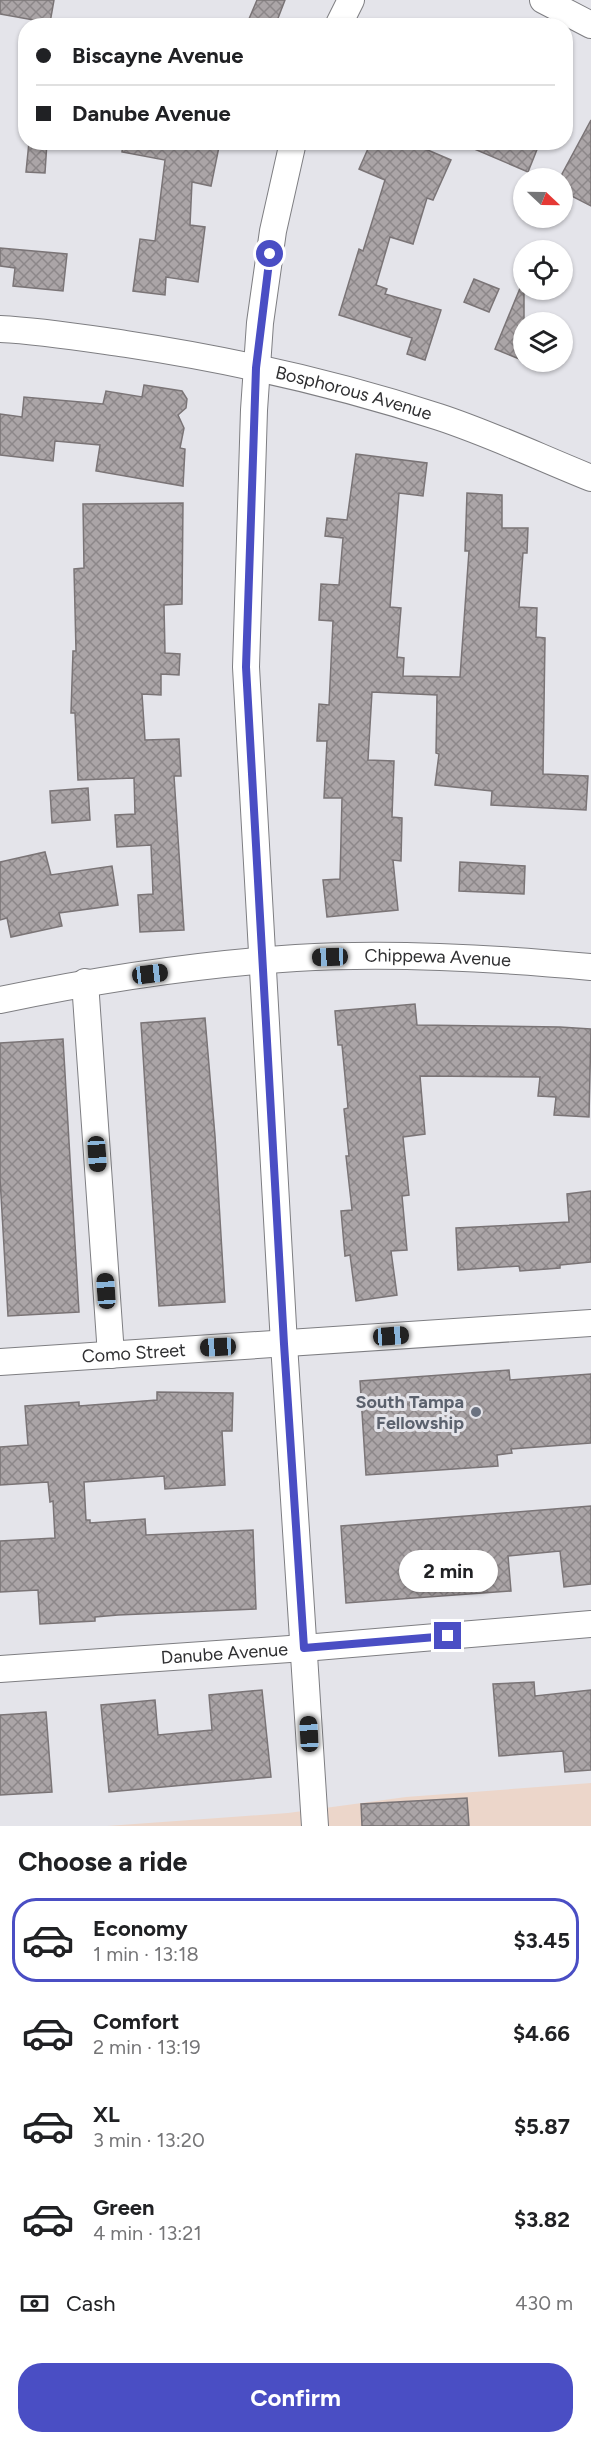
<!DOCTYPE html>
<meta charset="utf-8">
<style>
:root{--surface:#fff;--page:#f6f6f6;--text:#202124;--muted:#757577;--line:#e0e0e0;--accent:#4a4ec4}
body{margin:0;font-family:Figtree,sans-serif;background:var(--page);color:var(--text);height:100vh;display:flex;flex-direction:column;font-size:22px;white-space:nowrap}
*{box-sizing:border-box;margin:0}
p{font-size:20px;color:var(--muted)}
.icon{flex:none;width:33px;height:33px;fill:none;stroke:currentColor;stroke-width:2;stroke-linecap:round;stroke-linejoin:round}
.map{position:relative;height:1826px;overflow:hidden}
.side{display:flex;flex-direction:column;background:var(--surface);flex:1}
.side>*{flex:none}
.top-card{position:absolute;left:18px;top:18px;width:555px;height:132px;border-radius:24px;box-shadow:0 2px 4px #0004;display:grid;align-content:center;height:132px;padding:0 18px;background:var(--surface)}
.needle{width:39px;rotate:112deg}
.buttons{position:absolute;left:513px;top:168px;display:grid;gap:12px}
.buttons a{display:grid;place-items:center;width:60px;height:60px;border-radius:50%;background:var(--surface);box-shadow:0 2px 4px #0004;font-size:30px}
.end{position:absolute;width:27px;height:27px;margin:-14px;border:8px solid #4a4ec4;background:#fff;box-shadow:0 0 0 3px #fff}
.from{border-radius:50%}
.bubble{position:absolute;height:42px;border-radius:21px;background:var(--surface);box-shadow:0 2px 4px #0004;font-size:20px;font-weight:700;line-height:42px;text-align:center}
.car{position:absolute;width:18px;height:36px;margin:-18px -9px;border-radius:8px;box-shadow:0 0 4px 2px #0007;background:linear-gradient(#222 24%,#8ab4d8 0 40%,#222 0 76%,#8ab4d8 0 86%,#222 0)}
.top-card b{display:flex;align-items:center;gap:21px;height:57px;font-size:22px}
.top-card b+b{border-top:2px solid var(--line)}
.top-card i{width:15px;height:15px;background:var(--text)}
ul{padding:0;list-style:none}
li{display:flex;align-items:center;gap:18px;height:84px;margin:0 12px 9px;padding:0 6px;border:3px solid transparent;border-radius:24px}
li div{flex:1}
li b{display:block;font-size:22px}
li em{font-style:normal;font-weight:700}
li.selected{border-color:var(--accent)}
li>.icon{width:54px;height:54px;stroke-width:1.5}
h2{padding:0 18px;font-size:27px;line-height:72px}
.pay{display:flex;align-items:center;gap:15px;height:66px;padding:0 18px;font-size:22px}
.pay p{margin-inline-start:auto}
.button{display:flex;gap:12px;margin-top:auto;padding:12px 18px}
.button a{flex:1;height:69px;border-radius:24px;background:var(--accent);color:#fff;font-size:24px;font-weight:700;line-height:69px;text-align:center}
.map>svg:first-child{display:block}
.commercial{fill:#ecd6ca}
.building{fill:url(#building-cross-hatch);stroke:#7a7476;stroke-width:1.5}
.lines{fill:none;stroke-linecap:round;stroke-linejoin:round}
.minor-casing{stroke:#7e7e82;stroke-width:28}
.minor{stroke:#fff;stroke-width:26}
.route{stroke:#4a4ec4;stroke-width:8}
.worship-dot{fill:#6b7280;stroke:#e4e4ea;stroke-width:2}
.labels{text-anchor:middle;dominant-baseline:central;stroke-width:6;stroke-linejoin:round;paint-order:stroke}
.street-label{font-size:18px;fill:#2f2f31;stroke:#e4e4ea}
.worship-label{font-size:18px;font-weight:bold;fill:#5b616d;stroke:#e4e4ea;text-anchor:end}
</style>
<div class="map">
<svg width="591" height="1826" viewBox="0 0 591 1826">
<defs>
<pattern id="building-cross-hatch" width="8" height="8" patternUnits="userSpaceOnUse" patternTransform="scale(1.5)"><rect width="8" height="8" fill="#aba5a7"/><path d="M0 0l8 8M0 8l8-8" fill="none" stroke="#8c8789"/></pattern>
</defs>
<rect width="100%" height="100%" fill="#e4e4ea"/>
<!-- commercial -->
<polygon class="commercial" points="591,1783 591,1826 107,1826 288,1813 406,1797"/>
<!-- building -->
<g class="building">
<polygon points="0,0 54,0 50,23 0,14"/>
<polygon points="257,0 285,0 275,26 246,26"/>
<polygon points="591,120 591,206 562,191 562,174"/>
<polygon points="29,142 47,142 45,173 26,172"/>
<polygon points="123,142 220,142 211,186 192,182 190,225 205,227 198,282 166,277 165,295 133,291 140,239 155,241 165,160 122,152"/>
<polygon points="371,142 409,142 451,160 433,200 427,198 413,244 390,237 376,285 387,289 385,294 441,310 425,360 407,354 412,338 339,315 359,249 363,251 385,180 359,169"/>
<polygon points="458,142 540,142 528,172"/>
<polygon points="0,248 67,254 63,291 13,286 15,268 0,266"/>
<polygon points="474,279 499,289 489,312 464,302"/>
<polygon points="523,281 524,281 524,361 495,349"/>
<polygon points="144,385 182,391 187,399 186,408 178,415 184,428 180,448 185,449 183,486 96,471 100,445 55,441 53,461 0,455 0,414 22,417 24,397 103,404 106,391 142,397"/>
<polygon points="356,454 427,463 423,496 399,493 390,607 401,608 397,657 404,658 403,676 460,677 469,551 465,551 467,493 502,495 502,528 528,528 527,553 523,553 519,607 537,608 536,637 545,638 543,774 588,776 586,810 491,805 492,791 435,785 439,754 436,753 437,695 372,692 368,760 394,761 392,817 402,818 401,861 393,860 398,910 327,917 323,880 340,879 342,798 324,798 327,741 317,741 319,704 329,705 333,621 319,620 321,584 339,585 343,538 325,536 327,518 347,520"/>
<polygon points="183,503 182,604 164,605 165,653 180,654 179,675 161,674 161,695 142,694 145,740 179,739 181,776 174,776 184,930 140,932 138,895 153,894 151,845 117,847 115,815 135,814 134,778 78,780 75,713 71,713 73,651 76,651 74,569 84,568 83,504"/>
<polygon points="88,788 90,820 52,823 50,791"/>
<polygon points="45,852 51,875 112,866 118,905 59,913 62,926 11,937 7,918 0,920 0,862"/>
<polygon points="460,862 525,866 524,894 459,891"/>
<polygon points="415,1004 417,1025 560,1027 591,1029 589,1117 554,1115 556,1097 538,1096 540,1077 420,1076 425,1134 403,1137 409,1195 402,1196 407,1250 391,1251 397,1295 356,1301 350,1255 345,1256 341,1211 352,1210 346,1156 349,1156 344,1109 348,1108 342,1045 338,1045 335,1011"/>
<polygon points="205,1018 215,1136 225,1302 159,1306 141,1023"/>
<polygon points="63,1039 79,1312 8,1316 0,1178 0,1043"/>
<polygon points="591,1191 591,1262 560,1265 560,1268 520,1271 519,1266 458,1270 456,1228 569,1222 567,1194"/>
<polygon points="509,1370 510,1380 591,1374 591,1443 511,1449 512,1453 497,1455 498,1466 366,1475 360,1381"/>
<polygon points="157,1392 233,1393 232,1431 222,1431 225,1485 165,1489 164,1476 84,1482 86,1520 90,1520 90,1523 145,1519 146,1535 253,1530 256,1609 118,1615 95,1617 95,1621 40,1624 38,1590 0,1592 0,1541 55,1538 53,1501 50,1502 48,1482 0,1485 0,1447 28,1445 25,1406 79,1402 79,1406 157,1400"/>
<polygon points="591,1506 591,1584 564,1587 560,1551 508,1556 511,1591 346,1603 341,1526"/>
<polygon points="534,1682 535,1696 591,1690 591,1770 565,1772 563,1751 499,1756 493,1684"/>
<polygon points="262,1690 271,1777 109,1792 101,1705 155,1700 158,1735 212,1730 209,1695"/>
<polygon points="46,1712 52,1792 0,1795 0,1715"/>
<polygon points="467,1798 469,1826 362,1826 361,1804"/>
</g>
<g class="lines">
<!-- minor casing -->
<g class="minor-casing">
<g id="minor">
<polyline points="543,0 591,25"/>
<polyline points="338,26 351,0"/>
<polyline points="293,142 273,231 260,323 254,410 246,667 284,1344 315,1826"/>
<path id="s1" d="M0,329C42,331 84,338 126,344C232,360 338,384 439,417C491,434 541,458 591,478"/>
<polyline points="85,982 111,1355"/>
<path id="s2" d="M0,1000C96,980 199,964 296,958C394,952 494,958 591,967"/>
<path id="s3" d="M0,1362L591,1323"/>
<path id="s4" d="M0,1669L304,1648L591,1624"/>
</g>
</g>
<!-- minor -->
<use href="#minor" class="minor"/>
</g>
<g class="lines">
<!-- route -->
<polyline class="route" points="270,254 256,368 246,667 284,1344 304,1648 448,1636"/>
</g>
<!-- markers -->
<circle class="worship-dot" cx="476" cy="1412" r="6"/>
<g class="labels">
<!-- street labels -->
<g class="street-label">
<text stroke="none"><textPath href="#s1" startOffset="360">Bosphorous Avenue</textPath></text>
<text stroke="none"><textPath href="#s2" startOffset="441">Chippewa Avenue</textPath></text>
<text stroke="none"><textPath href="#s3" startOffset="134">Como Street</textPath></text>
<text stroke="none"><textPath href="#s4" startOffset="225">Danube Avenue</textPath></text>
</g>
<!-- worship labels -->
<g class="worship-label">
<text x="464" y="1402">South Tampa<tspan x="464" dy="21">Fellowship</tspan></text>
</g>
</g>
</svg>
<div class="buttons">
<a><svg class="needle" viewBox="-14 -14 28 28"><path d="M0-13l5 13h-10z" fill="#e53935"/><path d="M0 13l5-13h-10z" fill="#757577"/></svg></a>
<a><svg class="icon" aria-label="locate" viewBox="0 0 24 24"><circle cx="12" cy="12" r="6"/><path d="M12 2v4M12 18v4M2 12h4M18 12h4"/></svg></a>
<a><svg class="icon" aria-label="layers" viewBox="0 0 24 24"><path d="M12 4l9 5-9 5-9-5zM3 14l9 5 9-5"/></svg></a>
</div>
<i class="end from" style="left:270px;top:254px"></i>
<i class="end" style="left:448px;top:1636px"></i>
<div class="bubble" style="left:399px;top:1550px;width:99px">2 min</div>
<i class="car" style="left:330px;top:957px;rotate:268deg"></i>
<i class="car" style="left:150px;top:974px;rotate:83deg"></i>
<i class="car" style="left:97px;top:1154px;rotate:176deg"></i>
<i class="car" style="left:106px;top:1291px;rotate:356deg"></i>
<i class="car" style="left:391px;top:1336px;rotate:86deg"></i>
<i class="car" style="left:218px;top:1347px;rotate:267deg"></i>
<i class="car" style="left:309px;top:1734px;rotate:357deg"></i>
<div class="top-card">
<b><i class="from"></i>Biscayne Avenue</b>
<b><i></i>Danube Avenue</b>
</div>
</div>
<section class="side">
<h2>Choose a ride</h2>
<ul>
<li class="selected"><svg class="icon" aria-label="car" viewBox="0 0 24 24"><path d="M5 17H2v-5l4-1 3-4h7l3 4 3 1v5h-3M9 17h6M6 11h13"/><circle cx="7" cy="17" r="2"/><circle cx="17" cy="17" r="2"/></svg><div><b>Economy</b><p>1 min · 13:18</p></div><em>$3.45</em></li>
<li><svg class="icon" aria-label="car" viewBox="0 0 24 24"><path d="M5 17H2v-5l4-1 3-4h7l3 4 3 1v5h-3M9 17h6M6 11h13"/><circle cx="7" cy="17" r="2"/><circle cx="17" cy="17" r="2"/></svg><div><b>Comfort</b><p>2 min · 13:19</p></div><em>$4.66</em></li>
<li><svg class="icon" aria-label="car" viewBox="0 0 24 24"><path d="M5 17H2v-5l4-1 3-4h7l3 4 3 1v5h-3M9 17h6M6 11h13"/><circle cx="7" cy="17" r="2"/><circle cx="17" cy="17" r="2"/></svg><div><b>XL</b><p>3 min · 13:20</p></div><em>$5.87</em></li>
<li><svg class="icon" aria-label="car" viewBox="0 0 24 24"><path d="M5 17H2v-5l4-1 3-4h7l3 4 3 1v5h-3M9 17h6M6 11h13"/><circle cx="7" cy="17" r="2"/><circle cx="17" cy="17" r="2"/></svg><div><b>Green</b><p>4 min · 13:21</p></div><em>$3.82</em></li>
</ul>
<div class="pay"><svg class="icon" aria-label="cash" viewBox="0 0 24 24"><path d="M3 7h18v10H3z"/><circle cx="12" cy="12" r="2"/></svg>Cash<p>430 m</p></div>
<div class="button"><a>Confirm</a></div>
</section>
